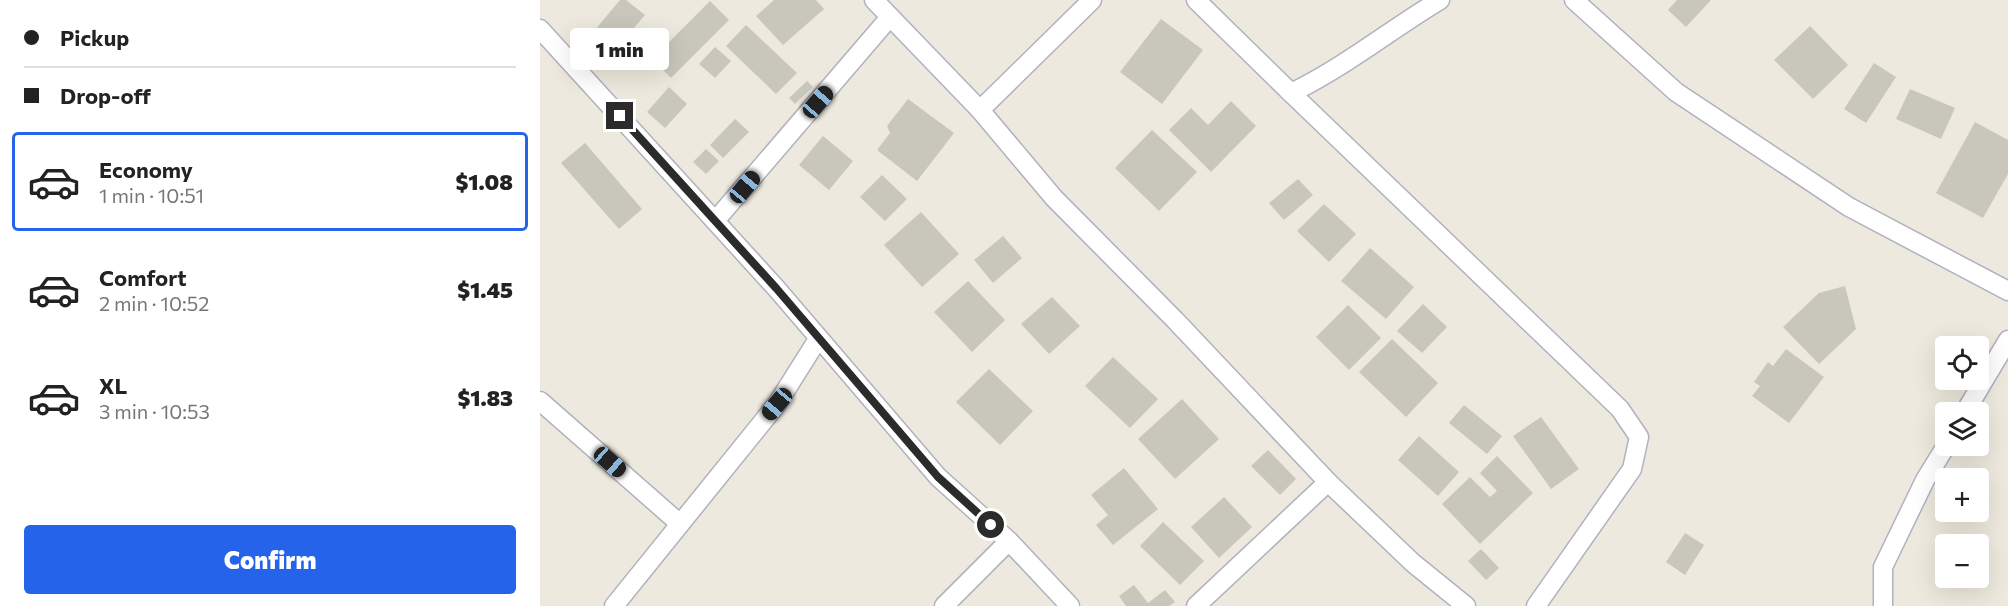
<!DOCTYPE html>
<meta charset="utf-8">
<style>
:root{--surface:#fff;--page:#f2f2f2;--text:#222;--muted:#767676;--line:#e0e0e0;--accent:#2563eb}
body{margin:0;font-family:Commissioner,sans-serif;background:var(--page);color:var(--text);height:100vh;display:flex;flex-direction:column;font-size:22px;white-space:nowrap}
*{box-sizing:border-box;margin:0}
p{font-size:20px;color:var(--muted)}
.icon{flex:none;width:33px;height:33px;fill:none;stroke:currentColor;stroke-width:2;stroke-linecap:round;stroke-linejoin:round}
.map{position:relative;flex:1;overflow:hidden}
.drawer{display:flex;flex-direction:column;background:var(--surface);width:540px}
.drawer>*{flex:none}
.banner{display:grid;align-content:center;height:132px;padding:0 24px;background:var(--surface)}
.tools{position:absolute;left:1395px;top:336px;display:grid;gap:12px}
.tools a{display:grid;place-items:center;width:54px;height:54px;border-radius:6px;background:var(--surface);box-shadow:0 6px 24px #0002;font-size:30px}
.end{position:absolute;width:27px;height:27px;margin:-14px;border:8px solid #2b2b2b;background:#fff;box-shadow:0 0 0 3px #fff}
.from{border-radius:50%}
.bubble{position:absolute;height:42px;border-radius:6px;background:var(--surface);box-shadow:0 6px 24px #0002;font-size:20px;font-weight:800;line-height:42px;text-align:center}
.car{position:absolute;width:18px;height:36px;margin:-18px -9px;border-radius:8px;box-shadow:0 0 4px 2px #0007;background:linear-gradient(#222 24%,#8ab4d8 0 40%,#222 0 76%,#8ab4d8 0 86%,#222 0)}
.banner b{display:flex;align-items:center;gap:21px;height:57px;font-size:22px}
.banner b+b{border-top:2px solid var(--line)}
.banner i{width:15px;height:15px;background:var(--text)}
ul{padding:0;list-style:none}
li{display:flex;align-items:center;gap:18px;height:99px;margin:0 12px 9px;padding:0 12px;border:3px solid transparent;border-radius:6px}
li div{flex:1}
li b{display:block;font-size:22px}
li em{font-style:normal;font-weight:800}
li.active{border-color:var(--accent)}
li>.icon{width:54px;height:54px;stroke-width:1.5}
.action{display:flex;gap:12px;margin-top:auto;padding:12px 24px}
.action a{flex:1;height:69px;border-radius:6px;background:var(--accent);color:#fff;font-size:24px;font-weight:800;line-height:69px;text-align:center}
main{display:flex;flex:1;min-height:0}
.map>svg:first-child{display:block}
.building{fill:#c9c7bc}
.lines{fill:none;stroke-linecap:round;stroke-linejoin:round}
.street-casing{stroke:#b1b1bf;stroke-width:21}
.street{stroke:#fff;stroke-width:18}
.route{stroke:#2b2b2b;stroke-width:8}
</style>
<main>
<section class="drawer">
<div class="banner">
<b><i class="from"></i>Pickup</b>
<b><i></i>Drop-off</b>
</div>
<ul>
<li class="active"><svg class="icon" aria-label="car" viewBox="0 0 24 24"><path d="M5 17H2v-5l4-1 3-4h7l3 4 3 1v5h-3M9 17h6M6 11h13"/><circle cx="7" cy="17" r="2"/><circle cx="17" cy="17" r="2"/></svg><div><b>Economy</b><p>1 min · 10:51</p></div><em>$1.08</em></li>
<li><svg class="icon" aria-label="car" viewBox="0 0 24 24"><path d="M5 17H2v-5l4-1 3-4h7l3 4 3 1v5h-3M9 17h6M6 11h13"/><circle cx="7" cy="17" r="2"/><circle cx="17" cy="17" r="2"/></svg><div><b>Comfort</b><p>2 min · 10:52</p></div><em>$1.45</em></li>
<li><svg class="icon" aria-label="car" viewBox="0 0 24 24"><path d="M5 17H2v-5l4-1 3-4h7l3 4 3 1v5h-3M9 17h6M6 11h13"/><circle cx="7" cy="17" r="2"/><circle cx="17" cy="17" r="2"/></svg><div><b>XL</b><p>3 min · 10:53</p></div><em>$1.83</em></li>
</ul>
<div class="action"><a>Confirm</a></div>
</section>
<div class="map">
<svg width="1468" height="606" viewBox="0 0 1468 606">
<rect width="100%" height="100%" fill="#ede9de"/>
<!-- building -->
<g class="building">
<polygon points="80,0 86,0 105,15 76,49 54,31"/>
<polygon points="234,0 276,0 284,9 243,45 216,16"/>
<polygon points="1137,0 1171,0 1146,27 1128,10"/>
<polygon points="170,1 189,20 131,78 112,59"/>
<polygon points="621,19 663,50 622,104 580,72"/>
<polygon points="206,25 257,73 236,94 186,46"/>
<polygon points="1270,26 1308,65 1273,99 1234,60"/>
<polygon points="175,47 191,61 175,78 159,64"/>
<polygon points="1334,63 1356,77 1326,123 1304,109"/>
<polygon points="267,81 273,87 255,104 249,98"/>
<polygon points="129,87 147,104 125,128 107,112"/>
<polygon points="1370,89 1415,108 1401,139 1356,119"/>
<polygon points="368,99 414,133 377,181 337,150 350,133 347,126"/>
<polygon points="691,101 716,126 671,172 629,130 651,108 668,125"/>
<polygon points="195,119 209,132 183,158 170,145"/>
<polygon points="1435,122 1468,140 1468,174 1443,218 1396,193"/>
<polygon points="612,130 657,172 619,211 575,168"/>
<polygon points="283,136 313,161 289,190 259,165"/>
<polygon points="45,143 102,209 79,229 21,163"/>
<polygon points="166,149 179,161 166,174 153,162"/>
<polygon points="342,175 367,199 345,221 320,197"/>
<polygon points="758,179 773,195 744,220 729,203"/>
<polygon points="784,204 816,234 789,262 757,231"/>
<polygon points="381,212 419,254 382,287 344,245"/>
<polygon points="463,236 482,258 453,283 434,260"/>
<polygon points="830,248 874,287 846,319 801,281"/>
<polygon points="428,281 465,320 432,352 394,312"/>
<polygon points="1305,286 1316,329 1279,364 1243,327 1279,293"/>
<polygon points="512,297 540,326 509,354 481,324"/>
<polygon points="883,304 907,327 882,353 857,331"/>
<polygon points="808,305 841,338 809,370 776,337"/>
<polygon points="852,339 898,383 866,417 819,372"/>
<polygon points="1246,349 1284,377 1249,423 1212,396 1220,386 1214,382 1228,362 1233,366"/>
<polygon points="573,357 618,399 590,428 545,386"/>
<polygon points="449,369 493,411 460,445 416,402"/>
<polygon points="642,399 679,439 635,479 598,439"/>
<polygon points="924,405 962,436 947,454 909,423"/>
<polygon points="1001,417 1039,469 1011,489 973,436"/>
<polygon points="879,436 919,472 898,496 858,460"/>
<polygon points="728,450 756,479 740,495 711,466"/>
<polygon points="957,456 993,493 940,544 902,504 930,477 950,497 957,491 940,473"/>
<polygon points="584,468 618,509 573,545 556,525 568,515 551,495"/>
<polygon points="684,497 712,527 679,558 651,527"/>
<polygon points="623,522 664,561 640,585 600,546"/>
<polygon points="1145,533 1164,545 1145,575 1126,562"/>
<polygon points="941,549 959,568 946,580 928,561"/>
<polygon points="594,585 608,603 625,590 635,602 629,606 586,606 579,596"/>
</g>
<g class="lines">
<!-- street casing -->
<g class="street-casing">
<g id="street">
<polyline points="334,0 440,110 514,198 635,320 788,482 873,563 926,606"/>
<path d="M656,0L751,93C803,68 850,30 900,0"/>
<polyline points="1034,0 1136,92 1309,207 1468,291"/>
<polyline points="0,29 236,288 398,477 469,541 530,606"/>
<polyline points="751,93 1080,409 1099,437 1092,469 996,606"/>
<polyline points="440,110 552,0"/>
<polyline points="175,221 350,17"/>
<polyline points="0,401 139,523"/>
<polyline points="1425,412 1468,340"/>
<polyline points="74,606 237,404 278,339"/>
<polyline points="404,606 469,541"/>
<polyline points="656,606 788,482"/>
<polyline points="1343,606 1343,567 1385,480 1406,446"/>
</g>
</g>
<!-- street -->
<use href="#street" class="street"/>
</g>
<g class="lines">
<!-- route -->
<polyline class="route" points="80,116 236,288 398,477 451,525"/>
</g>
</svg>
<div class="tools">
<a><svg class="icon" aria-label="locate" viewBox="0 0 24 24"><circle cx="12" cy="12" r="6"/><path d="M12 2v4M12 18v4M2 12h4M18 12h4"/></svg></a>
<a><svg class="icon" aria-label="layers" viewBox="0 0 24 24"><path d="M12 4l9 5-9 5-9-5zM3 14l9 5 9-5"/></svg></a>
<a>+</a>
<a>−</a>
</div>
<i class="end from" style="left:451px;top:525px"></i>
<i class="end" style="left:80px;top:116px"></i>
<div class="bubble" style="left:30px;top:28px;width:99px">1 min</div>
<i class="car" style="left:278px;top:102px;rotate:41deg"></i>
<i class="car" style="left:205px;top:187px;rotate:40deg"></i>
<i class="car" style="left:237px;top:404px;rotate:220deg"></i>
<i class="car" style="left:70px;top:462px;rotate:131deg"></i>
</div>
</main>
